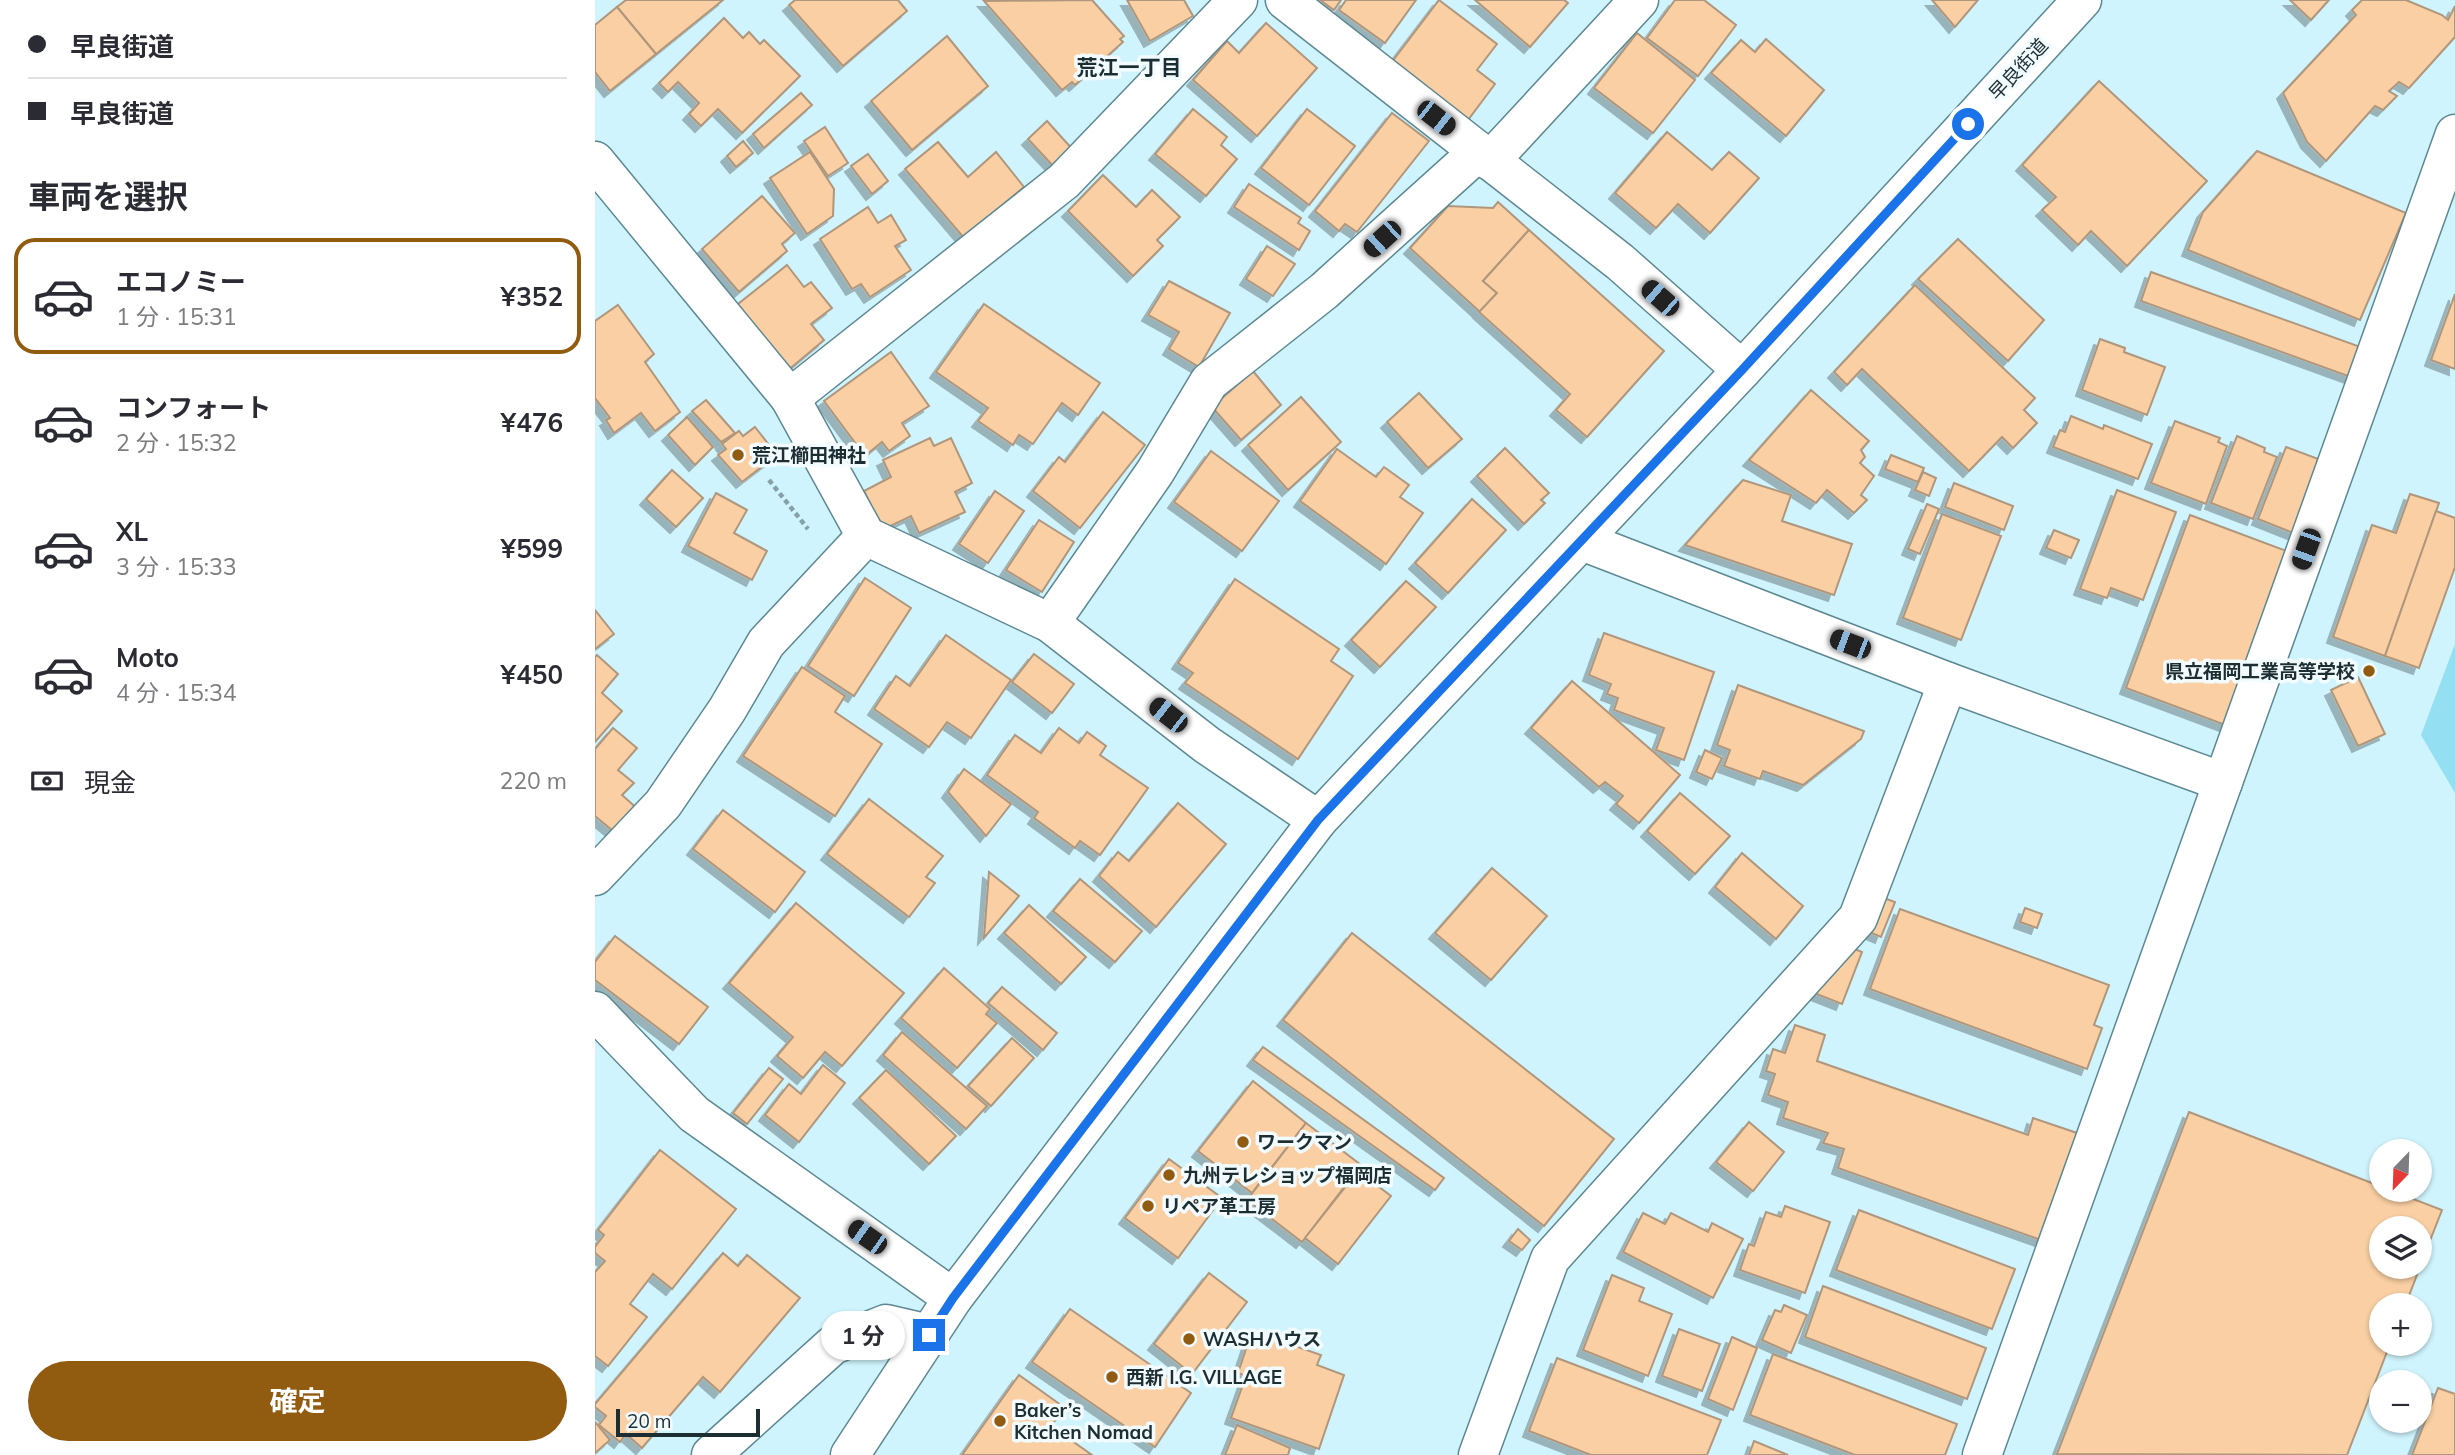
<!DOCTYPE html>
<html lang="ja">
<meta charset="utf-8">
<style>
:root{--surface:#fff;--page:#f7f7f7;--text:#2b2b33;--muted:#7c7c81;--line:#e1e1e2;--accent:#915b10}
body{margin:0;font-family:Mulish,"Noto Sans JP",sans-serif;background:var(--page);color:var(--text);height:100vh;display:flex;flex-direction:column;font-size:26px;white-space:nowrap}
*{box-sizing:border-box;margin:0}
p{font-size:23px;color:var(--muted)}
.icon{flex:none;width:38px;height:38px;fill:none;stroke:currentColor;stroke-width:2;stroke-linecap:round;stroke-linejoin:round}
.map{position:relative;flex:1;overflow:hidden}
.side{display:flex;flex-direction:column;background:var(--surface);width:595px}
.side>*{flex:none}
.hud{display:grid;align-content:center;height:154px;padding:0 28px;background:var(--surface)}
.needle{width:46px;rotate:203deg}
.controls{position:absolute;left:1774px;top:1139px;display:grid;gap:14px}
.controls a{display:grid;place-items:center;width:63px;height:63px;border-radius:50%;background:var(--surface);box-shadow:0 2px 5px #0004;font-size:35px}
.scale{position:absolute;left:21px;bottom:18px;width:144px;box-sizing:border-box;padding-left:7px;border:4px solid #1d2e33;border-top:0;font-size:19px;line-height:24px;white-space:nowrap;color:#1d2e33;-webkit-text-stroke:5px #f2fbfe;paint-order:stroke}
.end{position:absolute;width:32px;height:32px;margin:-16px;border:9px solid #1a73e8;background:#fff;box-shadow:0 0 0 4px #fff}
.from{border-radius:50%}
.bubble{position:absolute;height:49px;border-radius:24px;background:var(--surface);box-shadow:0 2px 5px #0004;font-size:23px;font-weight:700;line-height:49px;text-align:center}
.car{position:absolute;width:21px;height:42px;margin:-21px -10px;border-radius:9px;box-shadow:0 0 5px 2px #0007;background:linear-gradient(#222 24%,#8ab4d8 0 40%,#222 0 76%,#8ab4d8 0 86%,#222 0)}
.hud b{display:flex;align-items:center;gap:24px;height:66px;font-size:26px}
.hud b+b{border-top:2px solid var(--line)}
.hud i{width:18px;height:18px;background:var(--text)}
ul{padding:0;list-style:none}
li{display:flex;align-items:center;gap:21px;height:116px;margin:0 14px 10px;padding:0 14px;border:4px solid transparent;border-radius:21px}
li div{flex:1}
li b{display:block;font-size:26px}
li em{font-style:normal;font-weight:700}
li.selected{border-color:var(--accent)}
li>.icon{width:63px;height:63px;stroke-width:1.5}
h2{padding:0 28px;font-size:32px;line-height:84px}
.pay{display:flex;align-items:center;gap:18px;height:77px;padding:0 28px;font-size:26px}
.pay p{margin-inline-start:auto}
.button{display:flex;gap:14px;margin-top:auto;padding:14px 28px}
.button a{flex:1;height:80px;border-radius:42px;background:var(--accent);color:#fff;font-size:28px;font-weight:700;line-height:80px;text-align:center}
main{display:flex;flex:1;min-height:0}
.map>svg:first-child{display:block}
.green{fill:#94e0f2}
.building{fill:#f9cfa3;stroke:#b0967b;stroke-width:2;filter:url(#shadow)}
.lines{fill:none;stroke-linecap:round;stroke-linejoin:round}
.minor-casing{stroke:#5d8892;stroke-width:41}
.path{stroke:#84a1a8;stroke-width:4.5;stroke-dasharray:5 3.5;stroke-linecap:butt}
.minor{stroke:#fff;stroke-width:38}
.route{stroke:#1a73e8;stroke-width:9}
.poi-dot{fill:#915b10;stroke:#f2fbfe;stroke-width:2.5}
.labels{text-anchor:middle;dominant-baseline:central;stroke-width:7;stroke-linejoin:round;paint-order:stroke}
.street-label{font-size:19px;fill:#1d2e33;stroke:#f2fbfe}
.poi-label{font-size:19px;font-weight:bold;fill:#1d2e33;stroke:#f2fbfe;text-anchor:start}
.neighbourhood-label{font-size:21px;font-weight:bold;fill:#1d2e33;stroke:#f2fbfe}
</style>
<main>
<section class="side">
<div class="hud">
<b><i class="from"></i>早良街道</b>
<b><i></i>早良街道</b>
</div>
<h2>車両を選択</h2>
<ul>
<li class="selected"><svg class="icon" aria-label="car" viewBox="0 0 24 24"><path d="M5 17H2v-5l4-1 3-4h7l3 4 3 1v5h-3M9 17h6M6 11h13"/><circle cx="7" cy="17" r="2"/><circle cx="17" cy="17" r="2"/></svg><div><b>エコノミー</b><p>1 分 · 15:31</p></div><em>¥352</em></li>
<li><svg class="icon" aria-label="car" viewBox="0 0 24 24"><path d="M5 17H2v-5l4-1 3-4h7l3 4 3 1v5h-3M9 17h6M6 11h13"/><circle cx="7" cy="17" r="2"/><circle cx="17" cy="17" r="2"/></svg><div><b>コンフォート</b><p>2 分 · 15:32</p></div><em>¥476</em></li>
<li><svg class="icon" aria-label="car" viewBox="0 0 24 24"><path d="M5 17H2v-5l4-1 3-4h7l3 4 3 1v5h-3M9 17h6M6 11h13"/><circle cx="7" cy="17" r="2"/><circle cx="17" cy="17" r="2"/></svg><div><b>XL</b><p>3 分 · 15:33</p></div><em>¥599</em></li>
<li><svg class="icon" aria-label="car" viewBox="0 0 24 24"><path d="M5 17H2v-5l4-1 3-4h7l3 4 3 1v5h-3M9 17h6M6 11h13"/><circle cx="7" cy="17" r="2"/><circle cx="17" cy="17" r="2"/></svg><div><b>Moto</b><p>4 分 · 15:34</p></div><em>¥450</em></li>
</ul>
<div class="pay"><svg class="icon" aria-label="cash" viewBox="0 0 24 24"><path d="M3 7h18v10H3z"/><circle cx="12" cy="12" r="2"/></svg>現金<p>220 m</p></div>
<div class="button"><a>確定</a></div>
</section>
<div class="map">
<svg width="1860" height="1455" viewBox="0 0 1860 1455">
<defs>
<filter id="shadow"><feDropShadow dx="-6" dy="6" stdDeviation="0" flood-color="#0004"/></filter>
</defs>
<rect width="100%" height="100%" fill="#cff4fd"/>
<!-- green -->
<polygon class="green" points="1860,644 1860,793 1826,735"/>
<!-- building -->
<g class="building">
<polygon points="31,0 128,0 61,54 22,7"/>
<polygon points="200,0 303,0 312,11 248,66 194,5"/>
<polygon points="497,0 529,36 525,39 528,42 480,85 477,82 467,90 389,1"/>
<polygon points="532,0 589,0 598,16 555,41"/>
<polygon points="725,0 746,0 739,10"/>
<polygon points="751,0 821,0 790,43 744,10"/>
<polygon points="844,0 902,44 882,70 900,84 867,128 790,71"/>
<polygon points="880,0 969,0 973,3 935,47"/>
<polygon points="1080,0 1109,0 1141,25 1103,76 1052,38"/>
<polygon points="1337,0 1383,0 1360,27"/>
<polygon points="1695,0 1734,0 1716,20"/>
<polygon points="1767,0 1811,0 1847,15 1853,20 1860,6 1860,37 1814,88 1804,82 1794,91 1802,96 1788,110 1780,106 1731,161 1712,142 1688,93 1761,15 1757,10"/>
<polygon points="22,7 61,54 15,91 0,72 0,25"/>
<polygon points="129,18 148,38 154,32 165,44 169,40 205,76 147,133 123,109 106,126 94,114 104,103 83,82 73,92 64,83"/>
<polygon points="671,23 722,68 662,136 598,80 632,41 644,53"/>
<polygon points="1042,33 1100,80 1058,133 999,88"/>
<polygon points="352,36 393,86 317,150 276,101"/>
<polygon points="1171,39 1229,90 1191,136 1116,73 1146,40 1160,52"/>
<polygon points="1504,81 1612,181 1532,266 1496,231 1483,245 1447,210 1461,197 1427,165"/>
<polygon points="206,93 217,105 169,148 158,134"/>
<polygon points="598,109 632,137 626,145 642,159 611,196 560,154"/>
<polygon points="712,109 760,146 714,205 666,168"/>
<polygon points="797,113 834,141 762,232 750,224 744,231 720,211"/>
<polygon points="452,121 479,151 460,168 433,139"/>
<polygon points="230,127 253,163 233,176 209,141"/>
<polygon points="1072,132 1117,170 1134,152 1164,178 1115,233 1083,204 1061,228 1020,193"/>
<polygon points="148,141 158,153 141,167 132,156"/>
<polygon points="343,142 373,177 401,152 429,187 369,238 310,169"/>
<polygon points="1662,151 1811,213 1765,320 1593,250 1608,212"/>
<polygon points="215,152 239,189 238,216 212,234 175,178"/>
<polygon points="273,154 293,181 277,194 256,166"/>
<polygon points="508,175 541,207 557,190 585,217 562,240 568,246 538,276 473,211"/>
<polygon points="654,184 706,218 703,223 715,231 704,250 639,207"/>
<polygon points="167,196 200,233 187,244 192,251 144,292 107,249"/>
<polygon points="903,202 934,230 888,281 902,293 885,312 815,248 853,206 898,208"/>
<polygon points="273,207 283,223 296,215 311,240 300,246 316,270 275,297 266,284 257,289 225,239"/>
<polygon points="934,230 1069,351 992,437 961,410 975,394 884,312 902,293 888,281"/>
<polygon points="1363,239 1449,320 1413,361 1323,279"/>
<polygon points="672,246 700,264 678,296 651,279"/>
<polygon points="192,265 209,287 216,282 237,308 216,324 229,340 191,372 138,308"/>
<polygon points="1556,272 1774,350 1764,380 1546,301"/>
<polygon points="574,281 635,313 604,367 574,349 584,332 553,315"/>
<polygon points="1320,285 1440,398 1429,410 1442,423 1418,448 1407,437 1374,471 1267,369 1252,385 1239,372"/>
<polygon points="1860,294 1860,369 1836,360"/>
<polygon points="389,304 505,383 483,415 467,403 438,444 424,435 418,445 383,421 393,408 341,372"/>
<polygon points="23,305 59,354 50,362 85,412 60,431 46,413 19,433 11,420 15,418 0,398 0,321"/>
<polygon points="1505,339 1530,348 1529,352 1570,367 1552,415 1487,390"/>
<polygon points="296,352 334,406 307,423 315,436 294,451 287,442 270,456 229,401"/>
<polygon points="658,371 686,405 646,440 617,407"/>
<polygon points="1216,390 1274,441 1266,450 1270,457 1265,463 1279,476 1266,495 1272,500 1259,513 1232,490 1221,503 1154,460"/>
<polygon points="824,393 867,439 833,468 792,422"/>
<polygon points="706,397 746,442 693,490 653,445"/>
<polygon points="111,400 140,433 126,442 97,411"/>
<polygon points="508,412 550,445 485,528 438,491 464,457 470,462"/>
<polygon points="1476,416 1508,429 1509,425 1557,444 1543,479 1458,447 1465,430 1470,432"/>
<polygon points="92,417 118,447 100,465 73,435"/>
<polygon points="1580,421 1625,438 1623,442 1632,446 1611,504 1556,483"/>
<polygon points="160,427 182,455 147,482 123,455 131,449 127,444 144,431 148,436"/>
<polygon points="1642,436 1670,448 1669,452 1682,457 1658,519 1616,503"/>
<polygon points="335,438 339,446 356,438 377,483 360,492 370,512 324,533 316,516 287,530 269,491 296,477 288,460"/>
<polygon points="1691,447 1734,463 1706,536 1663,519"/>
<polygon points="910,448 954,493 946,500 950,503 929,524 882,476"/>
<polygon points="742,449 781,477 789,467 814,485 805,497 828,513 791,564 705,501"/>
<polygon points="616,451 684,501 647,551 579,502"/>
<polygon points="1296,455 1329,468 1323,482 1290,469"/>
<polygon points="77,470 108,498 81,527 51,499"/>
<polygon points="1328,472 1341,478 1334,496 1320,490"/>
<polygon points="1148,480 1196,495 1187,521 1257,544 1239,595 1090,545"/>
<polygon points="1359,483 1418,506 1409,530 1350,507"/>
<polygon points="1522,490 1581,512 1548,600 1516,588 1512,598 1485,589"/>
<polygon points="400,491 429,511 393,563 364,544"/>
<polygon points="121,493 152,510 139,533 172,551 157,580 93,546"/>
<polygon points="1815,494 1844,503 1790,656 1738,637 1777,525 1801,533"/>
<polygon points="877,499 911,530 853,593 820,563"/>
<polygon points="1332,504 1344,509 1325,554 1313,549"/>
<polygon points="1841,511 1860,518 1860,567 1824,668 1790,656"/>
<polygon points="1347,514 1406,536 1366,640 1308,618"/>
<polygon points="1595,515 1697,553 1633,726 1531,688"/>
<polygon points="444,520 479,542 447,592 411,570"/>
<polygon points="1459,530 1484,540 1476,558 1451,548"/>
<polygon points="270,578 316,608 259,696 213,666"/>
<polygon points="640,579 744,649 736,661 758,676 703,759 590,683 598,673 583,663"/>
<polygon points="811,581 841,607 785,667 756,640"/>
<polygon points="0,610 19,634 0,649"/>
<polygon points="1009,633 1119,672 1089,760 1061,750 1069,728 1019,710 1023,698 1012,694 1016,684 994,675"/>
<polygon points="351,635 416,680 376,738 352,722 334,747 279,709 301,676 315,686"/>
<polygon points="439,654 479,684 457,713 417,682"/>
<polygon points="2,655 23,674 7,693 27,711 0,742 0,657"/>
<polygon points="207,667 250,696 240,712 287,744 240,816 148,756"/>
<polygon points="1763,677 1790,734 1763,746 1736,690"/>
<polygon points="977,681 1085,775 1044,823 1021,804 1028,796 1010,782 1004,787 936,728"/>
<polygon points="1143,685 1269,731 1266,739 1208,785 1168,771 1165,779 1129,766 1135,750 1122,745"/>
<polygon points="18,728 42,748 23,770 39,783 27,795 45,811 24,836 0,816 0,749"/>
<polygon points="464,728 484,743 492,732 511,746 505,755 553,788 505,855 485,841 480,848 439,818 443,812 392,775 420,735 446,753"/>
<polygon points="1110,750 1127,758 1117,779 1101,772"/>
<polygon points="369,769 416,804 391,836 353,792"/>
<polygon points="1085,793 1135,836 1100,874 1052,831"/>
<polygon points="274,799 348,856 331,877 340,883 314,917 232,854"/>
<polygon points="583,803 631,844 561,927 504,876 523,852 534,861"/>
<polygon points="128,810 210,872 180,912 98,849"/>
<polygon points="1147,853 1208,906 1181,939 1120,887"/>
<polygon points="897,868 952,916 896,980 840,933"/>
<polygon points="394,872 424,896 389,938"/>
<polygon points="485,879 547,931 520,962 458,911"/>
<polygon points="1286,897 1300,902 1286,937 1272,931"/>
<polygon points="201,903 309,993 247,1066 230,1052 208,1078 182,1056 198,1037 134,983"/>
<polygon points="434,905 491,957 466,984 409,933"/>
<polygon points="1430,908 1447,914 1442,928 1425,922"/>
<polygon points="1305,909 1514,985 1499,1025 1507,1028 1492,1069 1275,989"/>
<polygon points="757,933 1019,1139 949,1226 688,1020"/>
<polygon points="20,936 113,1007 84,1044 0,980 0,962"/>
<polygon points="1248,944 1267,952 1247,1004 1214,991"/>
<polygon points="349,968 395,1009 391,1014 402,1023 362,1068 306,1018"/>
<polygon points="407,987 462,1033 448,1050 393,1003"/>
<polygon points="1200,1025 1230,1035 1222,1061 1433,1135 1438,1118 1482,1133 1446,1240 1243,1168 1249,1149 1228,1143 1233,1133 1188,1118 1193,1102 1173,1095 1180,1074 1171,1071 1178,1049 1190,1053"/>
<polygon points="307,1032 392,1106 371,1129 288,1055"/>
<polygon points="417,1038 439,1058 396,1106 373,1086"/>
<polygon points="668,1047 849,1178 840,1190 658,1060"/>
<polygon points="228,1065 250,1083 204,1142 170,1115 194,1084 206,1094"/>
<polygon points="174,1068 188,1079 152,1124 138,1113"/>
<polygon points="291,1070 361,1136 334,1164 264,1098"/>
<polygon points="658,1081 711,1123 657,1193 603,1151"/>
<polygon points="1594,1112 1787,1187 1787,1190 1795,1190 1847,1210 1825,1266 1825,1228 1787,1228 1787,1267 1825,1267 1810,1306 1787,1306 1787,1344 1795,1344 1752,1455 1462,1454"/>
<polygon points="1154,1122 1189,1152 1158,1191 1121,1162"/>
<polygon points="711,1123 766,1165 707,1242 652,1200"/>
<polygon points="65,1150 141,1209 77,1289 58,1274 35,1304 52,1317 13,1366 0,1356 0,1272 10,1261 0,1253 0,1247 9,1235 3,1230"/>
<polygon points="574,1159 627,1198 583,1258 530,1218"/>
<polygon points="763,1171 796,1196 743,1264 710,1238"/>
<polygon points="1190,1206 1235,1222 1210,1293 1145,1270 1154,1244 1159,1246 1171,1212 1186,1217"/>
<polygon points="1264,1210 1420,1269 1397,1329 1241,1270"/>
<polygon points="1048,1213 1070,1224 1076,1213 1113,1232 1117,1223 1148,1239 1118,1298 1028,1252"/>
<polygon points="923,1229 935,1240 927,1250 914,1241"/>
<polygon points="128,1253 143,1266 152,1255 205,1298 125,1392 108,1377 47,1448 31,1434 25,1442 4,1425 11,1416 0,1407 0,1404"/>
<polygon points="614,1273 652,1302 597,1374 559,1344"/>
<polygon points="1017,1275 1049,1288 1044,1301 1077,1314 1053,1376 988,1350"/>
<polygon points="1228,1286 1391,1348 1372,1399 1210,1337"/>
<polygon points="1189,1305 1212,1315 1196,1353 1167,1340 1180,1310 1186,1312"/>
<polygon points="475,1309 596,1393 560,1447 437,1362"/>
<polygon points="1084,1329 1125,1344 1107,1391 1067,1376"/>
<polygon points="657,1331 726,1355 722,1365 749,1375 724,1449 636,1418 651,1376 643,1373"/>
<polygon points="1137,1337 1162,1348 1138,1410 1113,1399"/>
<polygon points="1178,1354 1362,1424 1350,1455 1260,1455 1155,1415"/>
<polygon points="962,1358 1126,1420 1112,1455 996,1455 934,1431"/>
<polygon points="424,1375 470,1408 456,1426 497,1455 367,1455"/>
<polygon points="1843,1388 1860,1394 1860,1455 1817,1455"/>
<polygon points="0,1422 15,1440 0,1453"/>
<polygon points="642,1425 695,1448 693,1455 630,1455"/>
<polygon points="1159,1441 1193,1455 1154,1455"/>
</g>
<g class="lines">
<!-- minor casing -->
<g class="minor-casing">
<g id="minor">
<polyline points="690,0 1025,262 1147,370"/>
<polyline points="0,161 195,398 469,181 643,0"/>
<polyline points="895,161 1044,0"/>
<polyline points="195,398 271,536 455,623 612,745 723,820"/>
<polyline points="987,541 1353,682 1628,782"/>
<polyline points="455,623 560,472 614,382 729,291 883,152"/>
<polyline points="0,876 68,804 132,710 171,643 271,536"/>
<polyline points="0,1011 99,1114 358,1298"/>
<polyline points="116,1455 238,1345 291,1324 334,1334"/>
<polyline points="255,1455 358,1298 723,820 1147,370 1487,0"/>
<polyline points="883,1455 955,1259 1263,918 1353,682"/>
<polyline points="1387,1455 1860,134"/>
</g>
</g>
<!-- path -->
<polyline class="path" points="174,480 213,529"/>
<!-- minor -->
<use href="#minor" class="minor"/>
</g>
<g class="lines">
<!-- route -->
<polyline class="route" points="334,1335 358,1298 723,820 1147,370 1373,124"/>
</g>
<!-- markers -->
<g class="poi-dot">
<circle cx="143" cy="455" r="7"/>
<circle cx="1774" cy="671" r="7"/>
<circle cx="648" cy="1142" r="7"/>
<circle cx="574" cy="1175" r="7"/>
<circle cx="553" cy="1206" r="7"/>
<circle cx="594" cy="1339" r="7"/>
<circle cx="517" cy="1377" r="7"/>
<circle cx="405" cy="1421" r="7"/>
</g>
<g class="labels">
<!-- street labels -->
<g class="street-label">
<text transform="translate(1423 69) rotate(-47)">早良街道</text>
</g>
<!-- poi labels -->
<g class="poi-label">
<text x="157" y="455">荒江櫛田神社</text>
<text x="1760" y="671" text-anchor="end">県立福岡工業高等学校</text>
<text x="662" y="1142">ワークマン</text>
<text x="588" y="1175">九州テレショップ福岡店</text>
<text x="567" y="1206">リペア革工房</text>
<text x="608" y="1339">WASHハウス</text>
<text x="531" y="1377">西新 I.G. VILLAGE</text>
<text x="419" y="1410">Baker’s<tspan x="419" dy="22">Kitchen Nomad</tspan></text>
</g>
<!-- neighbourhood labels -->
<g class="neighbourhood-label">
<text x="534" y="67">荒江一丁目</text>
</g>
</g>
</svg>
<div class="controls">
<a><svg class="needle" viewBox="-14 -14 28 28"><path d="M0-13l5 13h-10z" fill="#e53935"/><path d="M0 13l5-13h-10z" fill="#7c7c81"/></svg></a>
<a><svg class="icon" aria-label="layers" viewBox="0 0 24 24"><path d="M12 4l9 5-9 5-9-5zM3 14l9 5 9-5"/></svg></a>
<a>+</a>
<a>−</a>
</div>
<div class="scale">20 m</div>
<i class="end from" style="left:1373px;top:124px"></i>
<i class="end" style="left:334px;top:1335px"></i>
<div class="bubble" style="left:226px;top:1311px;width:84px">1 分</div>
<i class="car" style="left:841px;top:118px;rotate:128deg"></i>
<i class="car" style="left:787px;top:239px;rotate:228deg"></i>
<i class="car" style="left:1065px;top:298px;rotate:311deg"></i>
<i class="car" style="left:1711px;top:549px;rotate:200deg"></i>
<i class="car" style="left:1255px;top:644px;rotate:291deg"></i>
<i class="car" style="left:573px;top:715px;rotate:308deg"></i>
<i class="car" style="left:272px;top:1237px;rotate:305deg"></i>
</div>
</main>
